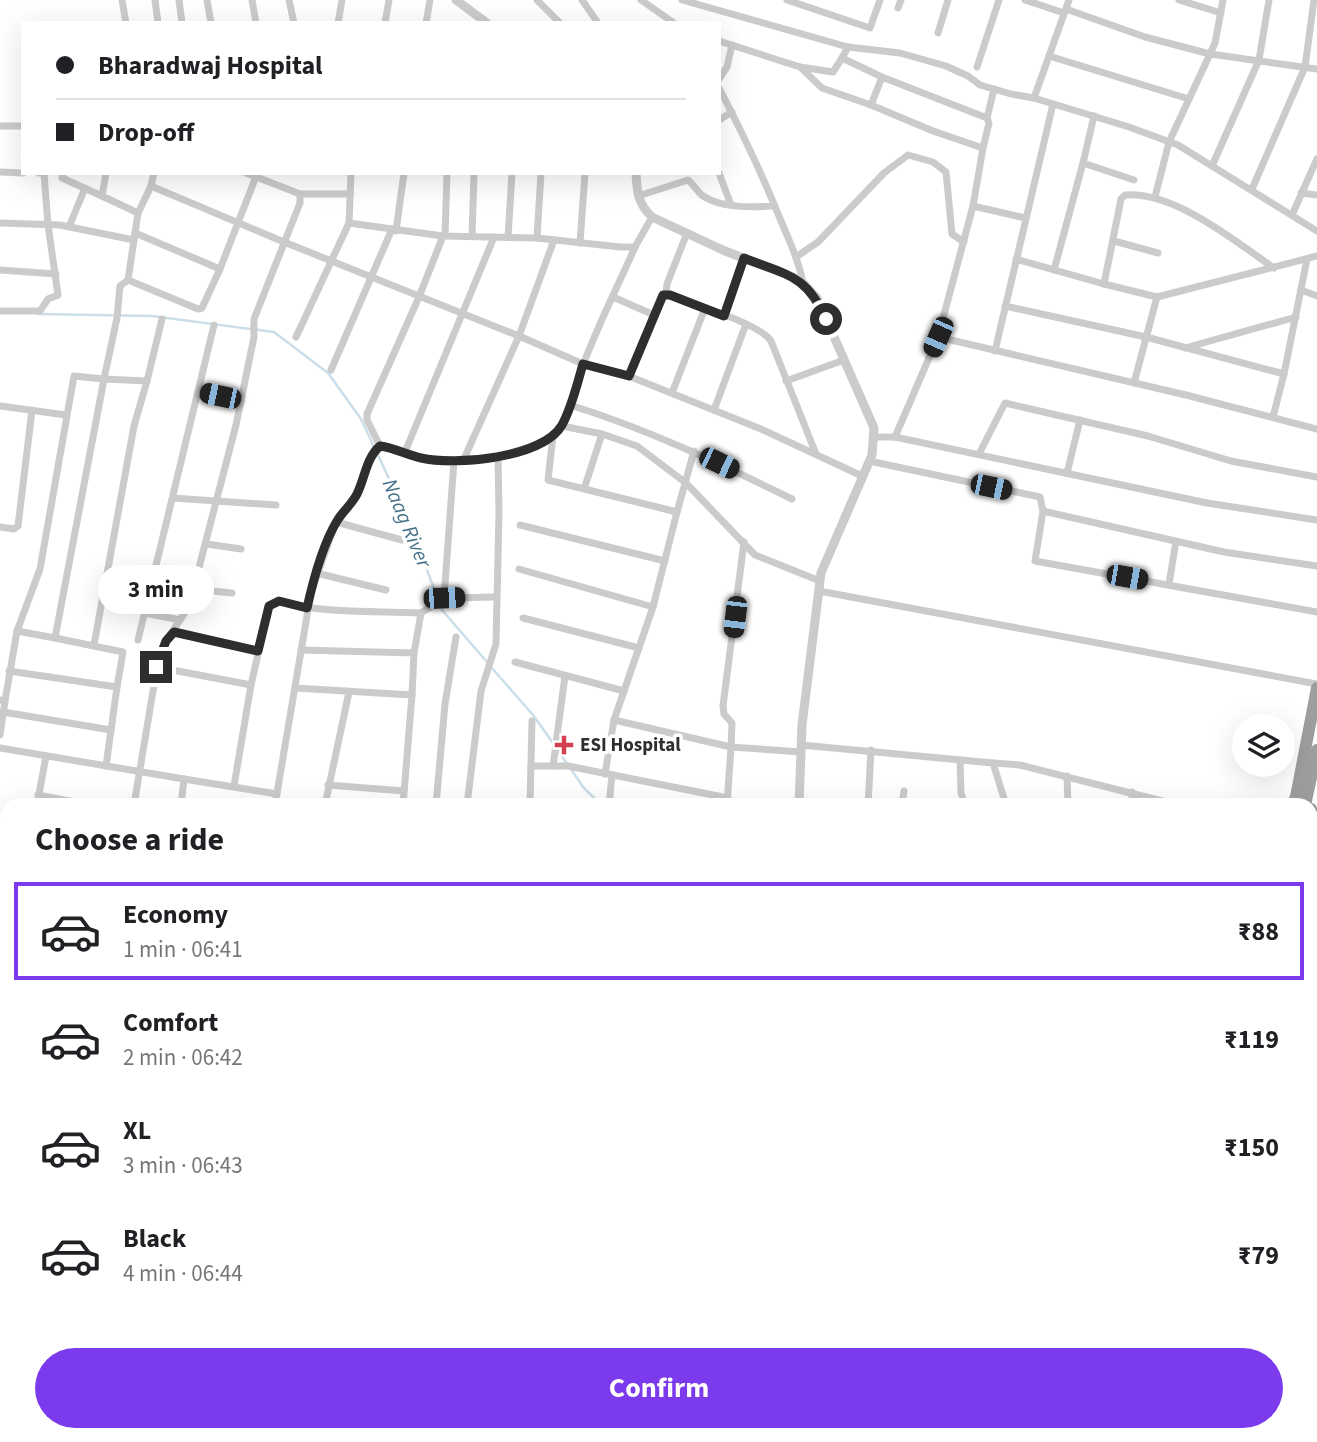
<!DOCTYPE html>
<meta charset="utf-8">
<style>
:root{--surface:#fff;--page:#f2f2f2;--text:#202124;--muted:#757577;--line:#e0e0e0;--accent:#7c3aed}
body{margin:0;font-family:"Source Sans 3",sans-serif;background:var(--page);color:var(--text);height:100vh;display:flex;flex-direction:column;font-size:26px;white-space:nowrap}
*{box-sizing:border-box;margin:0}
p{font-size:23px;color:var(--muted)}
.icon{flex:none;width:38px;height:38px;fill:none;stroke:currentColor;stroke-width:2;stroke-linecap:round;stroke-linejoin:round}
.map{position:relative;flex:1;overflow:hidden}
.sheet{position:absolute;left:0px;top:798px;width:1318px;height:644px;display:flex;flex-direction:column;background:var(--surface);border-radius:21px 21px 0 0;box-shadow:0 7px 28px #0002}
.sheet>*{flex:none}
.hud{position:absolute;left:21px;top:21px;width:700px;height:154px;border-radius:0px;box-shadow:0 7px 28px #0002;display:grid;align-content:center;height:154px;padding:0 35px;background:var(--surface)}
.controls{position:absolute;left:1232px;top:714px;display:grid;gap:14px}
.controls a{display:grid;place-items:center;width:63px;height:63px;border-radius:50%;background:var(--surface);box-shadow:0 7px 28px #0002;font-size:35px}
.end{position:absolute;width:32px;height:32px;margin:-16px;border:9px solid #2e2e2e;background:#fff;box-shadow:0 0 0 4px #fff}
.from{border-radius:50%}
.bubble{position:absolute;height:49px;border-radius:24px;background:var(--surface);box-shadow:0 7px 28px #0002;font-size:23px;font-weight:700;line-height:49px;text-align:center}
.car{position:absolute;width:21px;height:42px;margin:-21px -10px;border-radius:9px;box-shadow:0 0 5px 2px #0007;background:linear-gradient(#222 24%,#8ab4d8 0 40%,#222 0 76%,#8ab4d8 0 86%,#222 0)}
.hud b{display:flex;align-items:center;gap:24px;height:66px;font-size:26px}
.hud b+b{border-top:2px solid var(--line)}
.hud i{width:18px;height:18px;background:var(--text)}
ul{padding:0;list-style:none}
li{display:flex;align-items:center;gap:21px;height:98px;margin:0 14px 10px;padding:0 21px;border:4px solid transparent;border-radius:0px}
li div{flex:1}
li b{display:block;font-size:26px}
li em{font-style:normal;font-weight:700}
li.selected{border-color:var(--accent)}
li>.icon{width:63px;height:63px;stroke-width:1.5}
h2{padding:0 35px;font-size:32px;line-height:84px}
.primary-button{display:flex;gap:14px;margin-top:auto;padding:14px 35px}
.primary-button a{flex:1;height:80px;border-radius:42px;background:var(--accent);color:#fff;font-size:28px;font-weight:700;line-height:80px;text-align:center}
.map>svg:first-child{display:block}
.water{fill:url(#water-rules)}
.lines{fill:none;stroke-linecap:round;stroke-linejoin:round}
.stream{stroke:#cbdee9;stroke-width:2.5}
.minor{stroke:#cbcbcb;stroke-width:7}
.tertiary{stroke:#cbcbcb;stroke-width:9}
.primary{stroke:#a6a6a6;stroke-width:12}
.trunk{stroke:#9e9e9e;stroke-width:12}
.route{stroke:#2e2e2e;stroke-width:9}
.poi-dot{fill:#d54051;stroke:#fff;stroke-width:2.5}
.labels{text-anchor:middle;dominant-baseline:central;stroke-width:7;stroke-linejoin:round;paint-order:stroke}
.poi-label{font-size:19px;font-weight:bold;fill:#2e2e2e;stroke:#fff;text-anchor:start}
.water-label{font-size:21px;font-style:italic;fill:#447189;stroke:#fff}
</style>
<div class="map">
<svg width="1317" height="1442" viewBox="0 0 1317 1442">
<defs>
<pattern id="water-rules" width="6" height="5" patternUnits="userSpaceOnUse" patternTransform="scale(1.75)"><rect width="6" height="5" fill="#cbdee9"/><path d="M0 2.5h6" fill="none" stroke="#afbfc8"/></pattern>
</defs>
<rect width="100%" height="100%" fill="#fff"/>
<!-- water -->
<polygon class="water" points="1311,1029 1317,1029 1317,1216 1311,1212"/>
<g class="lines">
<!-- stream -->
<g class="stream">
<polyline points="38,314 152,316 274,332 328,373 361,419 374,447"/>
<polyline points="377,453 408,519 442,610 487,662"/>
<polyline points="491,667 533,715 553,743"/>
<polyline points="557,749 567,764"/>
<polyline points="571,769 583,787 601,805"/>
<polyline points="1200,1435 1206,1442"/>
</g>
<!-- minor -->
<g class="minor">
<polyline points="122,0 126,23"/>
<polyline points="155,0 158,23"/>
<polyline points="179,0 182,23"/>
<polyline points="207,0 211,23"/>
<polyline points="252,0 256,23"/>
<polyline points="289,0 294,23"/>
<polyline points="537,0 560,23"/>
<polyline points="582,0 598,23"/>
<polyline points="641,0 674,23"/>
<polyline points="682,0 848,47 900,53 946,66 968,76 980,85 1011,94 1034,98"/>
<polyline points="787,0 870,28 880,0"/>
<polyline points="1025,0 1064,13"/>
<polyline points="1069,0 1034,98 1129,127 1178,145 1317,231"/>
<polyline points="1179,0 1221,13"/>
<polyline points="898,8 901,0"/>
<polyline points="1066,9 1145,37 1210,54 1215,43 1223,0"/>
<polyline points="338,23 342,0"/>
<polyline points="385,23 389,0"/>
<polyline points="426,23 430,0"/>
<polyline points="938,33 948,0"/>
<polyline points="719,41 800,67 822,88 871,105 933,131 983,148 989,123 987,118 882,77 842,58 848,47"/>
<polyline points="1049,56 1189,99"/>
<polyline points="800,67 833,72 842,58"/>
<polyline points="977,67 999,0"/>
<polyline points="719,79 727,67 732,45"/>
<path d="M719,88C742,132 763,176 781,221C790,242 799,262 803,283"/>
<polyline points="871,105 882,77"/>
<polyline points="1094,116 1083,163 1134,180"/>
<polyline points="987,118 994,89"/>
<polyline points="719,120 732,112"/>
<polyline points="0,126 23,126"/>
<polyline points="983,148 973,206 938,337 895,437 1207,503 1317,520"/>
<polyline points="1212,166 1259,60 1269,0"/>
<polyline points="0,172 23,173"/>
<polyline points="63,173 62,178 102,196 106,173"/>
<polyline points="719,173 731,205"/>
<polyline points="151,186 154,173"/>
<polyline points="1252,189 1305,67 1314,0"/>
<polyline points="1301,193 1317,195"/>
<polyline points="300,194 350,194"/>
<polyline points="102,196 138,213"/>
<path d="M638,196L688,180C693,184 697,191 703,196C723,209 753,207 775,206"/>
<polyline points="1155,197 1169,142 1210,54 1317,69"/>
<polyline points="973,206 1025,218"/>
<polyline points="1292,215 1317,159"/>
<polyline points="0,223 60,225 134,240 138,213 151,186 284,242 519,336 583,364 621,373 761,429 862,476"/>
<polyline points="69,227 85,188"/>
<polyline points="396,231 404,173"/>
<polyline points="135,233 220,269"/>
<polyline points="445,236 447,173"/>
<polyline points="472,236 474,173"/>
<polyline points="508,237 512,173"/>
<polyline points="537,238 541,173"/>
<polyline points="1114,241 1158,253"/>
<polyline points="580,243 585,173"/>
<polyline points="635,247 652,217"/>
<polyline points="796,257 818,242 884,173 908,155 933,162 946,172 952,234 964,242"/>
<path d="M1016,259L1104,284L1121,199L1125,195C1174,191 1235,241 1274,268"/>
<polyline points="0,270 56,274"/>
<polyline points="1054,270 1083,163"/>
<polyline points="128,280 198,309 202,308 220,269 257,174"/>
<polyline points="1104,284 1157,297 1317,256"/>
<polyline points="1301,290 1317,296"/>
<polyline points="666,294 667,284 687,233"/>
<polyline points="613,297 654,315"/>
<polyline points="1005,306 1146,337 1284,374 1307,259"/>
<polyline points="0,311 40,311 48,299 58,295 48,225 44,173 39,173"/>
<polyline points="724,315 744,258"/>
<polyline points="296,337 349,223"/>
<polyline points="938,337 1186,395 1317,429"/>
<polyline points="1185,348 1296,317"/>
<polyline points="995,351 1053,104"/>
<polyline points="331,370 392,229"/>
<path d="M629,376L663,295H670C692,304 759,323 771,341L816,454"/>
<polyline points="147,381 162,319"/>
<polyline points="786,381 844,360"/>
<polyline points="1134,383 1157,297"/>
<polyline points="199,392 241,401"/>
<polyline points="672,393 705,308"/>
<path d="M570,405C647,429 719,463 792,499"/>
<polyline points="0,406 66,415"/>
<polyline points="714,410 746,324"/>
<polyline points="1273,417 1284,374"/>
<polyline points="562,426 602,434 637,446 686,483 755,555 820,581"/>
<polyline points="553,436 548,480 677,512 653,607 614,720 605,774"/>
<polyline points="873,437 895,437"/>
<polyline points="380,446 367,420 367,414 419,297 443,236"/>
<polyline points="405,452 494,237"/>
<polyline points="979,454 1005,403 1148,436 1231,461 1317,477"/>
<polyline points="454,461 444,598 496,597"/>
<polyline points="463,461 519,336 554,240"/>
<polyline points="869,461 1040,497 1043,511"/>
<polyline points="1067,473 1080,420"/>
<polyline points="584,489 602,434"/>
<polyline points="173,498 276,505"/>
<polyline points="677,512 694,451"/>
<polyline points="336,522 402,540"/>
<polyline points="520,525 665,561"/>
<polyline points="0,527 14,529 18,526 32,410"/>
<polyline points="744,542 723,706 724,714 732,723 731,747 801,752"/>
<polyline points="207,544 241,549"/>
<polyline points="1317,566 1224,552 1043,511 1035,561 1317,612"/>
<polyline points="519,569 653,607"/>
<polyline points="316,573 386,590"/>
<polyline points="1169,584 1176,541"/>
<polyline points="194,589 232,593"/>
<polyline points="819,591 1317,684"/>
<polyline points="145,613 180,620 189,606 236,425 254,337 254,319 300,203 300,194 246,173"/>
<polyline points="523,618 639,648"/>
<path d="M180,620L166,641L157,667L251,685L269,606C281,598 292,605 305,607C340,613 384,611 421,613"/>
<polyline points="17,631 55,638 104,379 147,381 134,426 94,645"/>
<polyline points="174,632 258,651"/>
<polyline points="55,638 123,652 117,687"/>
<polyline points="138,640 214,325"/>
<polyline points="301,650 414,653 412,695"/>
<polyline points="414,653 421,613 444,598"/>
<polyline points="515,662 624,691"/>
<polyline points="9,671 117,687 106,766"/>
<polyline points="565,676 553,766 568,766 728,798"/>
<polyline points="295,688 412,695 403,805"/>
<polyline points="0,700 5,701 0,735"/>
<polyline points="5,701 17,631 40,569 74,376 104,379 117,318 120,286 128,280 134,240"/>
<polyline points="3,712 111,730"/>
<polyline points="614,720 731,747 727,805"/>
<polyline points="801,745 993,763 1006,805"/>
<polyline points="0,748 184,779"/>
<polyline points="960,760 961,793 965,805"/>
<polyline points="993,763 1020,765 1178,805"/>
<polyline points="531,766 553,766"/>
<polyline points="1067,776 1068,805"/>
<polyline points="328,785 404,791"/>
<polyline points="234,786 251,685"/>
<polyline points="1132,792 1132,805"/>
<polyline points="38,795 90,805"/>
<polyline points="37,805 46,756"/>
<polyline points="134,805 157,667"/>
<polyline points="181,805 184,779 277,794"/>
<path d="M275,805L311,592L336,522L357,494L375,450L380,446C404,450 424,461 448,462C477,462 534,455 555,434C572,417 575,386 583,365C598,325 618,286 635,247H620L537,238L443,236L349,223L351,173"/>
<polyline points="325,805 349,692"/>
<polyline points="436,805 445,704 456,637"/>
<polyline points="467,805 481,691 496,644 499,512 498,457"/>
<polyline points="530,805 532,721"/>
<polyline points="609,805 612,775"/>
<polyline points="868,805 871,750"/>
<polyline points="902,805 904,791"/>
<polyline points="0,870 7,871"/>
<polyline points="4,969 7,935"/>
<polyline points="0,1098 7,1098"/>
<polyline points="0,1173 7,1133"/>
<polyline points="1311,1242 1317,1248"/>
<polyline points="0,1249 7,1244"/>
<polyline points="0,1301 7,1299"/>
<polyline points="1311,1432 1317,1433"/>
</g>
<!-- tertiary -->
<g class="tertiary">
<polyline points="456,0 487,23"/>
<path d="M636,173C637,192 638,204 652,217L725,251L793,277L803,283L817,298L874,428L872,455L821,573L802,725L799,805"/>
<polyline points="0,1326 7,1323"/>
</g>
<!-- primary -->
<g class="primary">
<polyline points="1311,840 1317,840"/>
<polyline points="1311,857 1317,857"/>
<polyline points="0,1337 7,1333"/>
</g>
<!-- trunk -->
<g class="trunk">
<polyline points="1292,805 1296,797 1317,688"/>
<polyline points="1305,805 1317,750"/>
<polyline points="1311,809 1317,825"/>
<polyline points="1311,849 1317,849"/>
<polyline points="0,1345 7,1342"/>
<polyline points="1132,1435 1132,1442"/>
<polyline points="1145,1435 1145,1442"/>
</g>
</g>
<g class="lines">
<!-- route -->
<path class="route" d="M156,667L166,641L174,632L258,651L269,606L279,601L307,608C313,581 323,544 337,521C343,511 352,504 357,494C365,478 366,458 380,446C395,448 407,455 421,458C455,466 543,458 562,425C572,407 577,384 583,364L629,376L663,295H670L724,316L744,258C786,275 806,274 826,319"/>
</g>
<!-- markers -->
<path class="poi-dot" d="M560.5 734.5h7v7h7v7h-7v7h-7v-7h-7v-7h7z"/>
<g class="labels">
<!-- poi labels -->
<g class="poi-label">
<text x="580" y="745">ESI Hospital</text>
</g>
<!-- water labels -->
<g class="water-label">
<text transform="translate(407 523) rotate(67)">Naag River</text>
</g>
</g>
</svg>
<div class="controls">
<a><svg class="icon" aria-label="layers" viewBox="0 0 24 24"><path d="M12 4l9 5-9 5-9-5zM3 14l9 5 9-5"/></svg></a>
</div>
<i class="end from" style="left:826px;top:319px"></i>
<i class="end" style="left:156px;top:667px"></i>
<div class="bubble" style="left:98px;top:565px;width:116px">3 min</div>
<i class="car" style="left:938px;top:337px;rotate:204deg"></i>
<i class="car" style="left:220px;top:396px;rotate:282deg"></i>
<i class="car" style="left:719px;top:463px;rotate:116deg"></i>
<i class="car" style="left:991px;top:487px;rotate:102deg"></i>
<i class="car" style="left:1127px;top:577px;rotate:100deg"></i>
<i class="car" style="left:444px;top:598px;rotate:88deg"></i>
<i class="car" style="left:735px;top:617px;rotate:187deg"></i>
<div class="hud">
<b><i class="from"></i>Bharadwaj Hospital</b>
<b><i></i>Drop-off</b>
</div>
<section class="sheet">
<h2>Choose a ride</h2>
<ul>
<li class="selected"><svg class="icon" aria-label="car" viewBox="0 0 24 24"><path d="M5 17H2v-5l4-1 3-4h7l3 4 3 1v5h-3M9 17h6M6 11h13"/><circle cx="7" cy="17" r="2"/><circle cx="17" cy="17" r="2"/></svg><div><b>Economy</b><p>1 min · 06:41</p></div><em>₹88</em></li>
<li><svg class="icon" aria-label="car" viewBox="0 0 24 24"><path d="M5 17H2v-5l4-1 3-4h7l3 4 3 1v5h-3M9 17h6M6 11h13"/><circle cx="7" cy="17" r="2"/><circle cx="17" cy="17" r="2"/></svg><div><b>Comfort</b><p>2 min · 06:42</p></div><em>₹119</em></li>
<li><svg class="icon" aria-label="car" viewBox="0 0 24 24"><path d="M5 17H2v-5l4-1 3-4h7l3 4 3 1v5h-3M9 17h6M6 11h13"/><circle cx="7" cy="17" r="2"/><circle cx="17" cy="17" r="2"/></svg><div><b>XL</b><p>3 min · 06:43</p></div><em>₹150</em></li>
<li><svg class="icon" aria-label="car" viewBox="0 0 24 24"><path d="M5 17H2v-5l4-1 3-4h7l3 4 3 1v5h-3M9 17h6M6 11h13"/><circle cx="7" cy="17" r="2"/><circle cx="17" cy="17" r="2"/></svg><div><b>Black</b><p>4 min · 06:44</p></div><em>₹79</em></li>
</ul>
<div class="primary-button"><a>Confirm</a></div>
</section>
</div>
